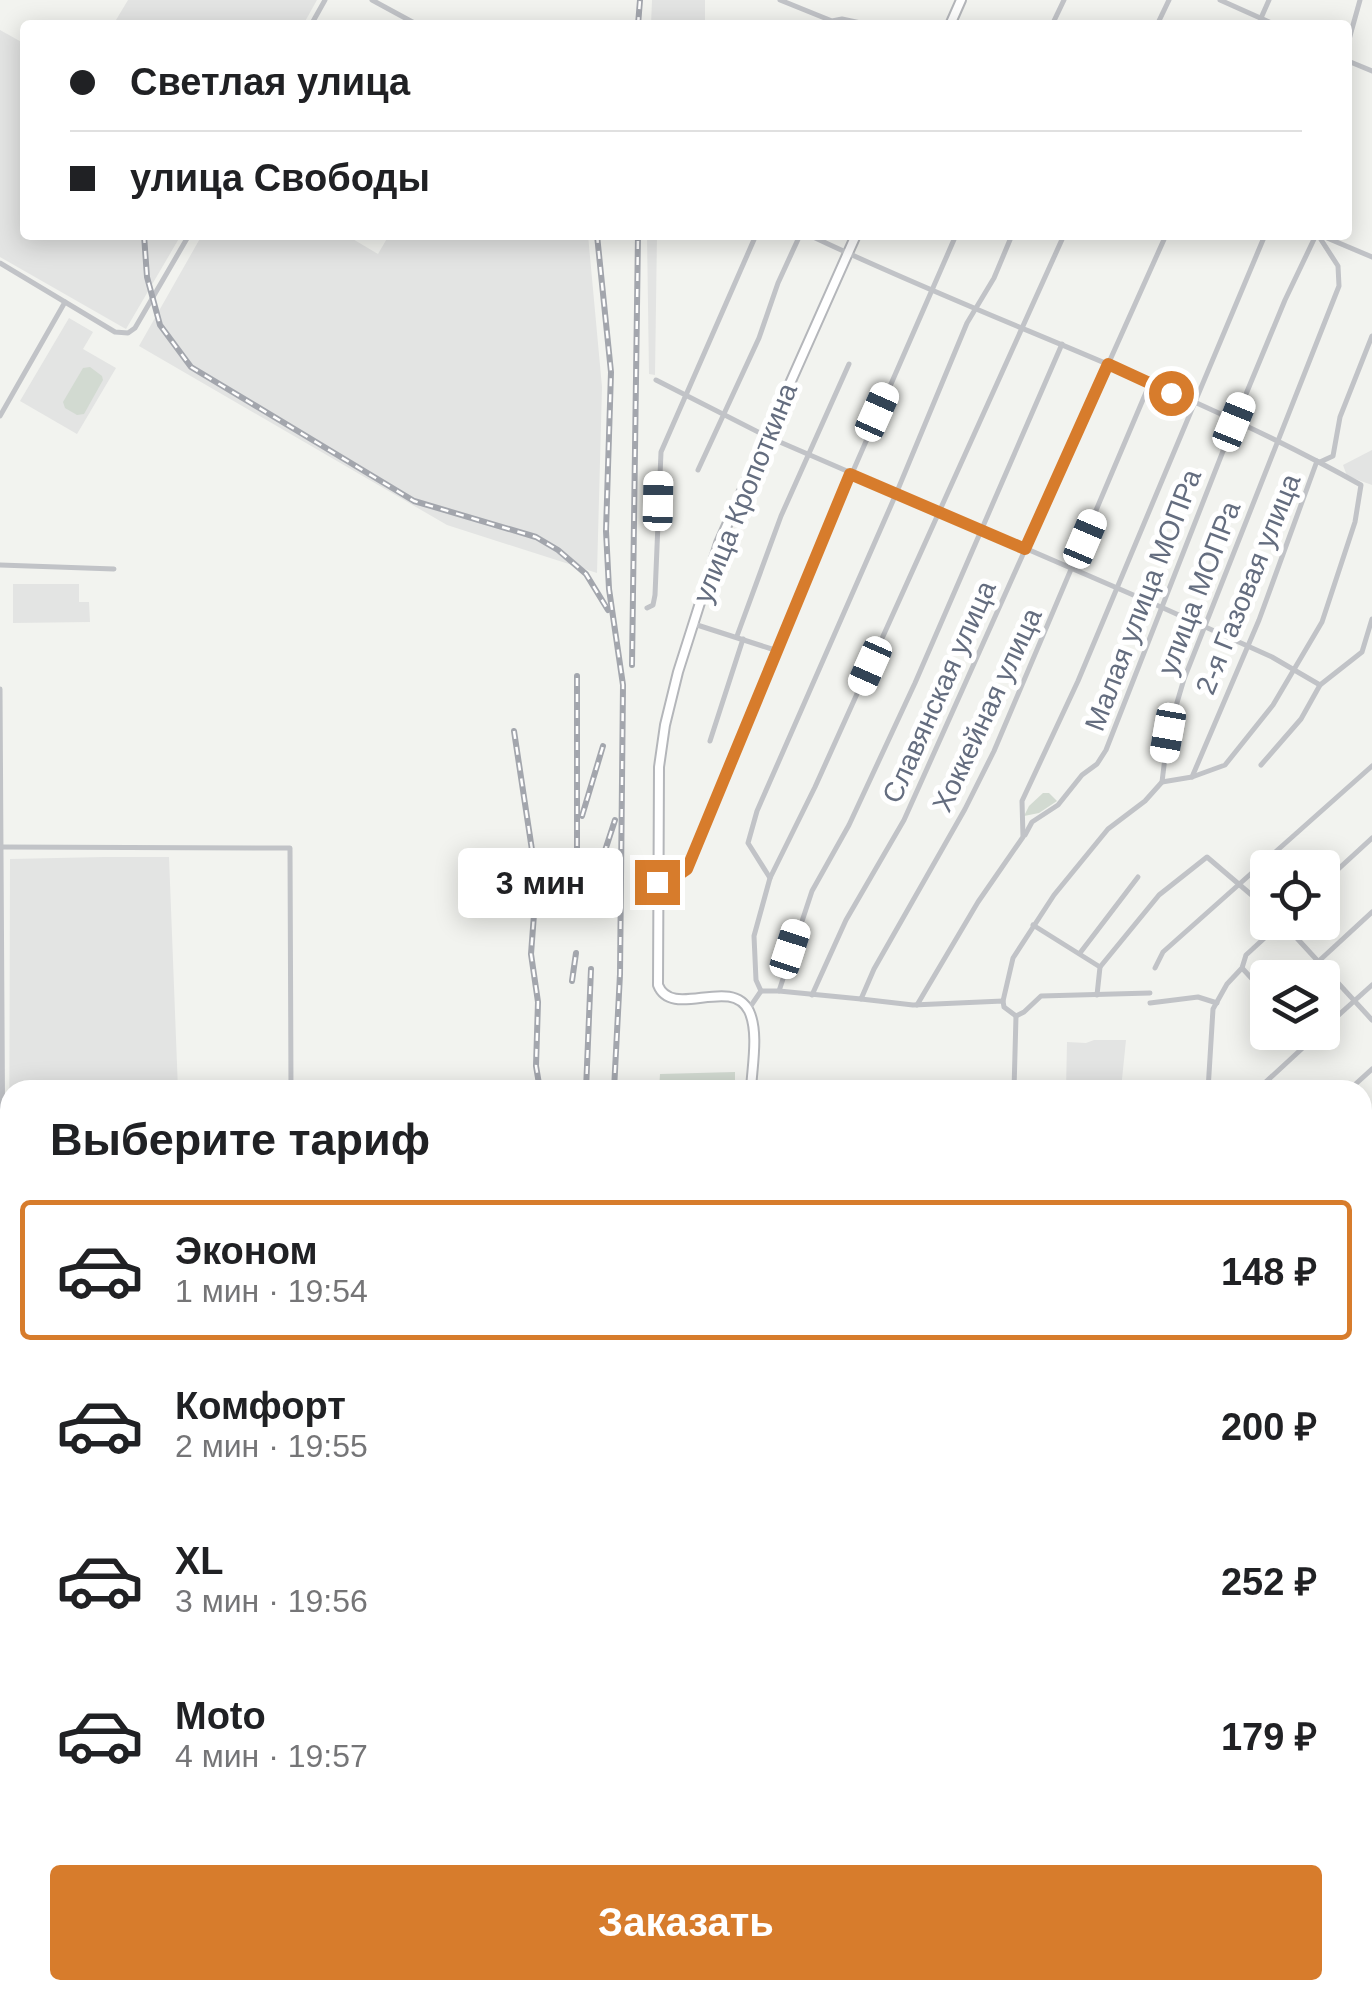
<!DOCTYPE html>
<html lang="ru">
<meta charset="utf-8">
<style>
:root{--surface:#fff;--page:#f6f6f6;--text:#202124;--muted:#757577;--line:#e0e0e0;--accent:#d77c2c}
body{margin:0;font-family:Helvetica,sans-serif;background:var(--page);color:var(--text);height:100vh;display:flex;flex-direction:column;font-size:38px;white-space:nowrap}
*{box-sizing:border-box;margin:0}
p{font-size:32px;color:var(--muted)}
.icon{flex:none;width:55px;height:55px;fill:none;stroke:currentColor;stroke-width:2;stroke-linecap:round;stroke-linejoin:round}
.map{position:relative;flex:1;overflow:hidden}
.drawer{position:absolute;left:0px;top:1080px;width:1372px;height:920px;display:flex;flex-direction:column;background:var(--surface);border-radius:30px 30px 0 0;box-shadow:0 5px 25px #0003}
.drawer>*{flex:none}
.banner{position:absolute;left:20px;top:20px;width:1332px;height:220px;border-radius:10px;box-shadow:0 5px 25px #0003;display:grid;align-content:center;height:220px;padding:0 50px;background:var(--surface)}
.controls{position:absolute;left:1250px;top:850px;display:grid;gap:20px}
.controls a{display:grid;place-items:center;width:90px;height:90px;border-radius:10px;background:var(--surface);box-shadow:0 5px 25px #0003;font-size:50px}
.end{position:absolute;width:45px;height:45px;margin:-22px;border:12px solid #d77c2c;background:#fff;box-shadow:0 0 0 5px #fff}
.from{border-radius:50%}
.bubble{position:absolute;height:70px;border-radius:10px;background:var(--surface);box-shadow:0 5px 25px #0003;font-size:32px;font-weight:600;line-height:70px;text-align:center}
.car{position:absolute;width:30px;height:60px;margin:-30px -15px;border-radius:12px;box-shadow:0 0 8px 2px #0007;background:linear-gradient(#fff 24%,#345 0 40%,#fff 0 76%,#345 0 86%,#fff 0)}
.banner b{display:flex;align-items:center;gap:35px;height:95px;font-size:38px}
.banner b+b{border-top:2px solid var(--line)}
.banner i{width:25px;height:25px;background:var(--text)}
ul{padding:0;list-style:none}
li{display:flex;align-items:center;gap:30px;height:140px;margin:0 20px 15px;padding:0 30px;border:5px solid transparent;border-radius:10px}
li div{flex:1}
li b{display:block;font-size:38px}
li em{font-style:normal;font-weight:600}
li.on{border-color:var(--accent)}
li>.icon{width:90px;height:90px;stroke-width:1.5}
h2{padding:0 50px;font-size:45px;line-height:120px}
.button{display:flex;gap:20px;margin-top:auto;padding:20px 50px}
.button a{flex:1;height:115px;border-radius:10px;background:var(--accent);color:#fff;font-size:40px;font-weight:600;line-height:115px;text-align:center}
.map>svg:first-child{display:block}
.built{fill:#e3e4e3}
.green{fill:#d2dad1}
.lines{fill:none;stroke-linecap:round;stroke-linejoin:round}
.stream{stroke:#c0c5cd;stroke-width:2.5}
.major-casing{stroke:#b4b6ba;stroke-width:12}
.minor{stroke:#c1c3c7;stroke-width:5}
.major{stroke:#fff;stroke-width:8}
.tram{stroke:#a3a6ad;stroke-width:2.5}
.rail-casing{stroke:#a3a6ad;stroke-width:6}
.rail{stroke:#fff;stroke-width:2.5;stroke-dasharray:8;stroke-linecap:butt}
.route{stroke:#d77c2c;stroke-width:12}
.labels{text-anchor:middle;dominant-baseline:central;stroke-width:10;stroke-linejoin:round;paint-order:stroke}
.street-label{font-size:28px;fill:#646d7f;stroke:#fff}
</style>
<div class="map">
<svg width="1372" height="2000" viewBox="0 0 1372 2000">
<rect width="100%" height="100%" fill="#f2f3ef"/>
<!-- built -->
<g class="built">
<polygon points="128,0 317,0 303,25 113,25"/>
<polygon points="652,0 705,0 705,25 651,25"/>
<polygon points="0,30 25,44 25,235 181,235 126,329 0,257"/>
<polygon points="202,235 346,235 378,254 389,235 588,235 602,387 597,573 447,525 139,346"/>
<polygon points="647,235 657,235 655,375 649,374"/>
<polygon points="69,318 93,332 83,349 116,368 77,434 20,401"/>
<polygon points="1372,450 1372,485 1347,476 1343,465"/>
<polygon points="13,584 79,584 79,602 89,602 90,622 13,623"/>
<polygon points="104,857 169,857 178,1090 10,1090 9,1211 10,859"/>
<polygon points="1094,1040 1126,1040 1121,1089 1066,1090 1067,1042 1086,1043"/>
<polygon points="0,1338 10,1338 10,1679 0,1681"/>
<polygon points="1362,1458 1372,1458 1372,1554 1363,1554"/>
<polygon points="10,1681 10,1990 549,1990 549,2000 0,2000 0,1682"/>
<polygon points="559,1990 640,1990 640,2000 560,2000"/>
<rect x="810" y="1990" width="185" height="10"/>
<polygon points="1225,1990 1274,1990 1274,2000 1224,2000"/>
</g>
<!-- green -->
<g class="green">
<polygon points="90,367 102,376 103,380 84,414 77,415 65,408 63,402 83,368"/>
<polygon points="1043,793 1049,793 1057,801 1039,813 1024,816 1029,806"/>
<polygon points="735,1072 735,1090 659,1090 660,1074"/>
</g>
<g class="lines">
<!-- stream -->
<g class="stream">
<polyline points="1362,1204 1372,1198"/>
<polyline points="1240,1990 1241,2000"/>
</g>
<!-- major casing -->
<g class="major-casing">
<g id="major">
<polyline points="950,25 961,0"/>
<path d="M751,1090C752,1067 759,1032 749,1011C731,975 672,1020 658,985L659,767L665,725L678,672L719,543L856,235"/>
<polyline points="0,1315 10,1315"/>
<polyline points="0,1327 10,1327"/>
<polyline points="1009,1990 1009,2000"/>
<polyline points="1020,2000 1020,1990"/>
</g>
</g>
<!-- minor -->
<g class="minor">
<polyline points="372,0 418,25"/>
<polyline points="780,0 832,21 842,19 870,25"/>
<polyline points="1220,0 1276,25"/>
<polyline points="1261,18 1269,0"/>
<polyline points="311,25 325,0"/>
<polyline points="1052,25 1064,0"/>
<polyline points="1157,25 1169,0"/>
<polyline points="1348,43 1360,0"/>
<polyline points="1348,61 1372,71"/>
<path d="M809,235C991,322 1185,386 1361,485L1355,522L1322,622L1273,705L1225,765L1192,777L1162,782"/>
<polyline points="1320,235 1372,257"/>
<polyline points="0,263 115,332 128,333 135,328 189,235"/>
<polyline points="656,380 766,436 1161,607 1272,657 1320,685"/>
<polyline points="0,416 65,302"/>
<polyline points="1320,462 1333,456 1340,417 1372,336"/>
<polyline points="698,470 759,338 778,283 800,235"/>
<polyline points="0,565 114,569"/>
<polyline points="647,608 653,605 655,595 661,452 756,235"/>
<polyline points="694,624 778,651"/>
<polyline points="737,636 781,516 849,364"/>
<polyline points="0,689 3,1183 10,1327"/>
<polyline points="710,741 743,639"/>
<polyline points="1261,765 1301,719 1320,685 1362,652 1372,619"/>
<polyline points="1192,777 1259,620 1317,461"/>
<polyline points="1025,835 1032,822 1058,805 1082,775 1097,764 1106,750 1234,423 1285,300 1316,235"/>
<polyline points="1,847 290,848 291,1090"/>
<polyline points="770,878 748,843 757,811 896,494 967,323 994,278 1012,235"/>
<polyline points="658,882 671,880 687,869 792,611 956,235"/>
<polyline points="1322,884 1372,838"/>
<polyline points="1282,922 1372,1020"/>
<polyline points="1033,925 1100,967 1097,995"/>
<polyline points="1080,953 1138,877"/>
<polyline points="1320,960 1372,912"/>
<polyline points="1100,967 1159,895 1207,857 1268,909"/>
<polyline points="1155,968 1163,952 1372,766"/>
<polyline points="1242,968 1268,996"/>
<polyline points="761,991 779,991 812,891 849,825 915,683 1062,344"/>
<polyline points="779,991 861,999 874,969 965,809 994,751 1150,383"/>
<polyline points="812,995 846,920 904,820 1166,235"/>
<polyline points="861,999 913,1005 1003,1001 1004,1007 1016,1016 1024,1012 1041,996 1150,993"/>
<polyline points="1003,1001 1013,958 1054,895 1108,829 1145,801 1162,782 1168,733 1184,679 1339,286 1338,266 1318,235"/>
<polyline points="1150,1003 1198,997 1217,1003"/>
<polyline points="917,1005 978,902 1023,837 1022,801 1078,681 1265,235"/>
<polyline points="748,1010 761,991 756,980 754,936 770,878 815,787 1064,235"/>
<polyline points="1322,1030 1372,985"/>
<polyline points="1014,1090 1016,1016"/>
<polyline points="1208,1090 1213,1009 1227,984 1242,968 1246,955 1282,922"/>
<polyline points="1257,1090 1320,1032"/>
<polyline points="1349,1090 1372,1069"/>
<polyline points="1362,1161 1372,1152"/>
<polyline points="1362,1637 1372,1637"/>
<polyline points="800,2000 800,1990"/>
<polyline points="1295,2000 1295,1990"/>
</g>
<!-- major -->
<use href="#major" class="major"/>
<!-- tram -->
<g class="tram">
<polyline points="0,1322 10,1323"/>
<polyline points="1017,2000 1017,1990"/>
</g>
<!-- rail casing -->
<g class="rail-casing">
<g id="rail">
<polyline points="638,25 640,0"/>
<polyline points="144,235 147,277 160,325 191,367 414,501 536,537 558,550 586,574 608,610"/>
<polyline points="597,235 611,372 606,531 609,589 623,685 620,974 614,1090"/>
<polyline points="632,665 638,235"/>
<polyline points="514,731 532,850 535,901 531,954 538,1002 536,1066 540,1090"/>
<polyline points="582,816 603,746"/>
<polyline points="577,862 577,676"/>
<polyline points="599,869 615,820"/>
<polyline points="572,981 576,953"/>
<polyline points="586,1090 591,969"/>
<polyline points="0,1670 10,1646"/>
<polyline points="448,1990 455,2000"/>
<polyline points="323,2000 325,1990"/>
<polyline points="622,2000 622,1990"/>
</g>
</g>
<!-- rail -->
<use href="#rail" class="rail"/>
</g>
<g class="lines">
<!-- route -->
<polyline class="route" points="657,882 671,880 687,869 850,474 1025,549 1108,364 1171,393"/>
</g>
<g class="labels">
<!-- street labels -->
<g class="street-label">
<text transform="translate(745 493) rotate(-68)">улица Кропоткина</text>
<text transform="translate(1248 584) rotate(-68)">2-я Газовая улица</text>
<text transform="translate(1199 588) rotate(-69)">улица МОПРа</text>
<text transform="translate(1143 600) rotate(-69)">Малая улица МОПРа</text>
<text transform="translate(939 692) rotate(-66)">Славянская улица</text>
<text transform="translate(987 710) rotate(-65)">Хоккейная улица</text>
</g>
</g>
</svg>
<div class="controls">
<a><svg class="icon" aria-label="locate" viewBox="0 0 24 24"><circle cx="12" cy="12" r="6"/><path d="M12 2v4M12 18v4M2 12h4M18 12h4"/></svg></a>
<a><svg class="icon" aria-label="layers" viewBox="0 0 24 24"><path d="M12 4l9 5-9 5-9-5zM3 14l9 5 9-5"/></svg></a>
</div>
<i class="end from" style="left:1171px;top:393px"></i>
<i class="end" style="left:657px;top:882px"></i>
<div class="bubble" style="left:458px;top:848px;width:165px">3 мин</div>
<i class="car" style="left:877px;top:412px;rotate:24deg"></i>
<i class="car" style="left:1234px;top:422px;rotate:22deg"></i>
<i class="car" style="left:658px;top:501px;rotate:1deg"></i>
<i class="car" style="left:1085px;top:539px;rotate:23deg"></i>
<i class="car" style="left:870px;top:666px;rotate:204deg"></i>
<i class="car" style="left:1168px;top:733px;rotate:190deg"></i>
<i class="car" style="left:790px;top:949px;rotate:18deg"></i>
<div class="banner">
<b><i class="from"></i>Светлая улица</b>
<b><i></i>улица Свободы</b>
</div>
<section class="drawer">
<h2>Выберите тариф</h2>
<ul>
<li class="on"><svg class="icon" aria-label="car" viewBox="0 0 24 24"><path d="M5 17H2v-5l4-1 3-4h7l3 4 3 1v5h-3M9 17h6M6 11h13"/><circle cx="7" cy="17" r="2"/><circle cx="17" cy="17" r="2"/></svg><div><b>Эконом</b><p>1 мин · 19:54</p></div><em>148 ₽</em></li>
<li><svg class="icon" aria-label="car" viewBox="0 0 24 24"><path d="M5 17H2v-5l4-1 3-4h7l3 4 3 1v5h-3M9 17h6M6 11h13"/><circle cx="7" cy="17" r="2"/><circle cx="17" cy="17" r="2"/></svg><div><b>Комфорт</b><p>2 мин · 19:55</p></div><em>200 ₽</em></li>
<li><svg class="icon" aria-label="car" viewBox="0 0 24 24"><path d="M5 17H2v-5l4-1 3-4h7l3 4 3 1v5h-3M9 17h6M6 11h13"/><circle cx="7" cy="17" r="2"/><circle cx="17" cy="17" r="2"/></svg><div><b>XL</b><p>3 мин · 19:56</p></div><em>252 ₽</em></li>
<li><svg class="icon" aria-label="car" viewBox="0 0 24 24"><path d="M5 17H2v-5l4-1 3-4h7l3 4 3 1v5h-3M9 17h6M6 11h13"/><circle cx="7" cy="17" r="2"/><circle cx="17" cy="17" r="2"/></svg><div><b>Moto</b><p>4 мин · 19:57</p></div><em>179 ₽</em></li>
</ul>
<div class="button"><a>Заказать</a></div>
</section>
</div>
